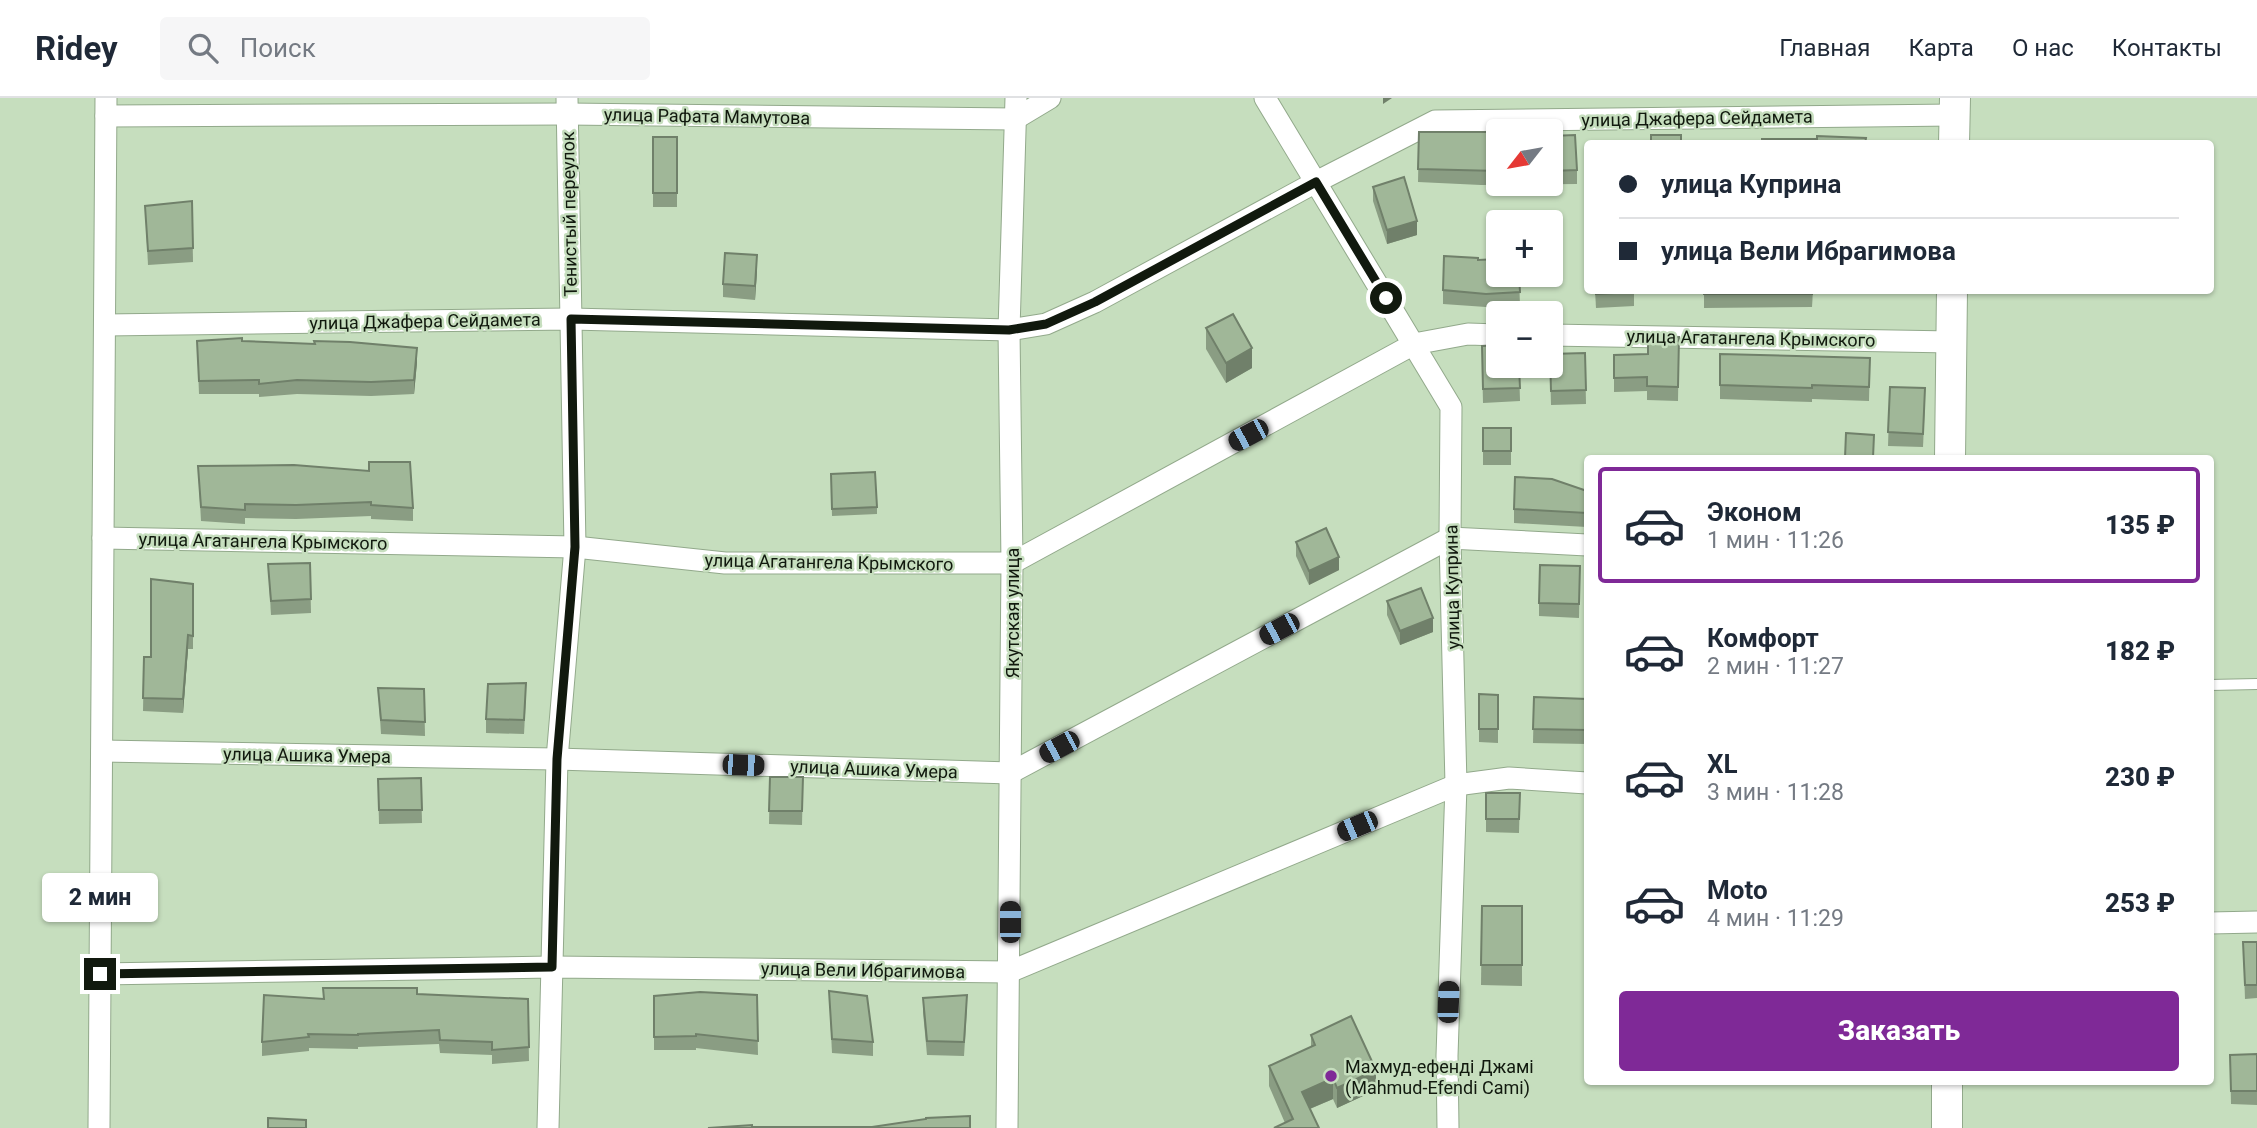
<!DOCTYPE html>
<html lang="ru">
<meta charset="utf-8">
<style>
:root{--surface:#fff;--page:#f6f6f7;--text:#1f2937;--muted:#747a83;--line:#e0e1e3;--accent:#7f2997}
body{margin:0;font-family:Roboto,sans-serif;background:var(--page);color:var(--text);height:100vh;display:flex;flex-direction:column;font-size:26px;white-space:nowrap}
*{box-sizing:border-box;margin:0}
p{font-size:23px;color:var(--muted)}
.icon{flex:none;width:38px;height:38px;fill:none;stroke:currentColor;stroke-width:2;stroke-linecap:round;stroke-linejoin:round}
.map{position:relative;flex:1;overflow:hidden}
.sheet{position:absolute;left:1584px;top:357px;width:630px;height:630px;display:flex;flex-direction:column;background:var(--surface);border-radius:7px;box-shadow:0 2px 5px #0004}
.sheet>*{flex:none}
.guide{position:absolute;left:1584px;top:42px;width:630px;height:154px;border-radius:7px;box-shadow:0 2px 5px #0004;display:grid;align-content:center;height:154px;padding:0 35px;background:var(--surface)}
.needle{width:46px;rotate:239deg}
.buttons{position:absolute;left:1486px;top:21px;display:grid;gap:14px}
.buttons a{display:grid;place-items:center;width:77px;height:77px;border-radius:7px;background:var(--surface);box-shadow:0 2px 5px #0004;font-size:35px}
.end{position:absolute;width:32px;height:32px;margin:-16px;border:9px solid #11190e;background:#fff;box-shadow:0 0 0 4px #fff}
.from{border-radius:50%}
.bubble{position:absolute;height:49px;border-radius:7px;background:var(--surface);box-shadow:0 2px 5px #0004;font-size:23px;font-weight:800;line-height:49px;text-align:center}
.car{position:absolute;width:21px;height:42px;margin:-21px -10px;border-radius:9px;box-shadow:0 0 5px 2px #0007;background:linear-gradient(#222 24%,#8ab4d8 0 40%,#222 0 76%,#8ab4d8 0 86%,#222 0)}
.guide b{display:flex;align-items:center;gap:24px;height:66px;font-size:26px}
.guide b+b{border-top:2px solid var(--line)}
.guide i{width:18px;height:18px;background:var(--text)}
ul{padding:12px 0 0;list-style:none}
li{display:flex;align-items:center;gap:21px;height:116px;margin:0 14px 10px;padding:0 21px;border:4px solid transparent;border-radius:7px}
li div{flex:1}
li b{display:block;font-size:26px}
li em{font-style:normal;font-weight:800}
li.current{border-color:var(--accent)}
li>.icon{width:63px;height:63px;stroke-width:1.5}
.button{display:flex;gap:14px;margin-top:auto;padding:14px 35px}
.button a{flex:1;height:80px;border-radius:7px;background:var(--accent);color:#fff;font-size:28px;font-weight:800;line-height:80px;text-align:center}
header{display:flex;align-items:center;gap:42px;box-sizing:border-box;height:98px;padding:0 35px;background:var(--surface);border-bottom:2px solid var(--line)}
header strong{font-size:33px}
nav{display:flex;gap:38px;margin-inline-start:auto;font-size:24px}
.search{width:490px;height:63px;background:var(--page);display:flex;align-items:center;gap:18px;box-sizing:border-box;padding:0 24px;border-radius:7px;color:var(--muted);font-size:26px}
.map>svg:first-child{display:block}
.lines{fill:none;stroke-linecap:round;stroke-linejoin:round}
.lane-casing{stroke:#92a98b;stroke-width:12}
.street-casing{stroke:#92a98b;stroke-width:23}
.secondary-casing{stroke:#92a98b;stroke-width:32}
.lane{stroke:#fff;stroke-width:10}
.street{stroke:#fff;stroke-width:21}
.secondary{stroke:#fff;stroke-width:30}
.wall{fill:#8a9d83}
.shaded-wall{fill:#70806a}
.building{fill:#a0b798;stroke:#70806a;stroke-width:2}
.route{stroke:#11190e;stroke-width:9}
.poi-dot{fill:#7f2997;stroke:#c6debe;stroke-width:2.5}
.labels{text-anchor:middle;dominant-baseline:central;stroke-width:5;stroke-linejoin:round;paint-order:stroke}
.street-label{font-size:18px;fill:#11190e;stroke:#c6debe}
.poi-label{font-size:18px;fill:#11190e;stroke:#c6debe;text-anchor:start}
</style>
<header>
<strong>Ridey</strong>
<div class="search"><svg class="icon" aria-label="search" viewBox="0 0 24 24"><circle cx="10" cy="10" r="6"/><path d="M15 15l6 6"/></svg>Поиск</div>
<nav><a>Главная</a><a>Карта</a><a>О нас</a><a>Контакты</a></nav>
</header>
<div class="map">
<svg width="2257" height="1030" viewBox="0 0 2257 1030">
<rect width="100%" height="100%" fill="#c6debe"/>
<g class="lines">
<!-- lane casing -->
<g class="lane-casing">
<polyline id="lane" points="2210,587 2257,586"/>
</g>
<!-- street casing -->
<g class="street-casing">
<g id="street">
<polyline points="1265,0 1451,309 1450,440 1456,687 1447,958 1448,1030"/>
<polyline points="106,18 567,16 1015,21 1050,0"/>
<polyline points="105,227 571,221 1009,232 1046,226 1095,204 1316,84 1435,23 1954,17"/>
<polyline points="1550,237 1952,244"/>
<polyline points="103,440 575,449 725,465 1012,465 1414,246 1468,236 1498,237"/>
<polyline points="102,653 557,661 1010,675 1450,440 1587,447"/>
<polyline points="2210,825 2257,824"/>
<polyline points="100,876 552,869 1009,874 1456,687 1509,680 1587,685"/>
<polyline points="99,1030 106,0"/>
<polyline points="548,1030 557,661 575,449 567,0"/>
<polyline points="1007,1030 1012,465 1009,232 1016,0"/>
</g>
</g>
<!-- secondary casing -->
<g class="secondary-casing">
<g id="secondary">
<polyline points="1954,46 1955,0"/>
<polyline points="1950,360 1952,192"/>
<polyline points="1947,1030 1947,984"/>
</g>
</g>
<!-- lane -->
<use href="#lane" class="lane"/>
<!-- street -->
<use href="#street" class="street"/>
<!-- secondary -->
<use href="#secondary" class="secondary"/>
</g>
<!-- wall -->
<g class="wall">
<polygon points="1419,34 1498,34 1498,86 1550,86 1550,38 1577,72 1577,86 1481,87 1418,84"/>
<rect x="653" y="39" width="24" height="70"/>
<polygon points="1373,89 1417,137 1387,146 1373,103"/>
<polygon points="192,103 193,164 148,167 145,108"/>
<polygon points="1478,162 1519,177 1520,208 1486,209 1443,206 1443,192"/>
<polygon points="757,171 755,202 723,199 723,186"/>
<polygon points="1595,192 1634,192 1634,208 1596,210"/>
<polygon points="1704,192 1813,192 1812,209 1704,210"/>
<polygon points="1206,230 1252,270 1226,285 1206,251"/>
<polygon points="1679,239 1678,303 1647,302 1647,293 1614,294 1614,257 1648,256"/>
<polygon points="197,243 242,243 417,264 414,296 371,298 297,296 259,299 259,296 199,296"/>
<polygon points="1585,255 1586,306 1551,307 1550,270"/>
<polygon points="1720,256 1870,260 1869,303 1812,301 1812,304 1720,301"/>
<polygon points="1482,262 1519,268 1520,303 1483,305"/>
<polygon points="1890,289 1925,304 1923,349 1888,348"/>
<rect x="1483" y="330" width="28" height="37"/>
<polygon points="198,368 413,410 413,423 371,421 371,418 296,421 245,420 245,426 201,423"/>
<polygon points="831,376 877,409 877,416 832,418"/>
<polygon points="1587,393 1587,429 1514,425 1514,411"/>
<polygon points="1296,444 1339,472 1309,487 1296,458"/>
<polygon points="310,465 311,515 271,517 268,466"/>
<polygon points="1580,468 1579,520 1539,518 1539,505"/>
<polygon points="193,486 193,551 188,551 183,615 143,613 144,559 151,559"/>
<polygon points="1387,503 1433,534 1400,547 1387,517"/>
<polygon points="378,590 424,591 425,638 381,636"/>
<polygon points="1479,596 1498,597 1498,645 1479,644"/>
<polygon points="526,598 524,636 486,635 486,621"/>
<polygon points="1534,599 1587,601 1587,646 1533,645"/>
<polygon points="770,679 803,679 802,727 769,726"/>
<polygon points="421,680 422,725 379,726 378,681"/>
<polygon points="1486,695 1520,695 1519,735 1486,734"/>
<polygon points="1482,808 1522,808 1522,888 1481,887"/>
<polygon points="2243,844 2257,844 2257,900 2245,901"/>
<polygon points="829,893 873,944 873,958 832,955"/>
<polygon points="417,896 528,901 529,963 492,966 492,957 440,955 439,946 358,949 358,951 309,950 309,953 262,958 262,944 323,901"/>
<polygon points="757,897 758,957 696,950 696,952 654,952 654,898"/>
<polygon points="923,900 967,910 964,958 927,957 923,914"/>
<polygon points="1311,937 1376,992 1337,1010 1333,1001 1310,1011 1319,1030 1285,1025 1269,988 1269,968 1311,949"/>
<polygon points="2257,956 2257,1007 2231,1006 2230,957"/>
</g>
<!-- shaded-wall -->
<g class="shaded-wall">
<polygon points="1383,0 1392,0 1383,6"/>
<polygon points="1417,123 1417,137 1387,146 1387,132"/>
<polygon points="757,157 757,171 755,202 755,188"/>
<polygon points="417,250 417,264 414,296 414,282"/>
<polygon points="1252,250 1252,270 1226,285 1226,265"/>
<polygon points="1339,459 1339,472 1309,487 1309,473"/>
<polygon points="1433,520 1433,534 1400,547 1400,533"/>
<polygon points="188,537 188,551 183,615 183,601"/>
<polygon points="1376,972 1376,992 1337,1010 1337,990"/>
<polygon points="1333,980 1333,1001 1302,1014 1302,994"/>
</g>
<!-- building -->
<g class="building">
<polygon points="1419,34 1498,34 1498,73 1418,71"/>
<polygon points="1575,37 1577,72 1550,73 1550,38"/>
<rect x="1651" y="37" width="30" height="9"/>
<polygon points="1817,38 1866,40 1865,46 1762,46 1762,41 1817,41"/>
<rect x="653" y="39" width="24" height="56"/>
<polygon points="1404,79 1417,123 1387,132 1373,89"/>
<polygon points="192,103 193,150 148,153 145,108"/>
<polygon points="725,155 757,157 755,188 723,186"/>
<polygon points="1444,158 1478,160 1478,162 1498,161 1498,177 1519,177 1520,194 1486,196 1443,192"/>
<polygon points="1596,192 1634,192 1634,194 1596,196"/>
<rect x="1704" y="192" width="108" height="4"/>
<polygon points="1233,216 1252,250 1226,265 1206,230"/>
<polygon points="1648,238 1679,239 1678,289 1647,288 1647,279 1614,280 1614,257 1648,256"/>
<polygon points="242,240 242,243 315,246 314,243 350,244 417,250 414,282 371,284 297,282 259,286 259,282 199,283 197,243"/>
<polygon points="1498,247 1498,268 1519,268 1520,290 1483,291 1482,248"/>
<polygon points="1585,255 1586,292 1551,293 1550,256"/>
<polygon points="1720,256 1870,260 1869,289 1812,287 1812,290 1720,287"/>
<polygon points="1890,289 1925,290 1923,336 1888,334"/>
<rect x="1483" y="330" width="28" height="23"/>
<polygon points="1846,335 1874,337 1873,360 1845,360"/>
<polygon points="369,364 410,364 413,410 371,407 371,404 296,407 245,406 245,412 201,409 198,368 294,367 369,373"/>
<polygon points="875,374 877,409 832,411 831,376"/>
<polygon points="1515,379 1552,381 1587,393 1587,415 1514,411"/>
<polygon points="1326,430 1339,459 1309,473 1296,444"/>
<polygon points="310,465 311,501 271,503 268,466"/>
<polygon points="1540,467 1580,468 1579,506 1539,505"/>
<polygon points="151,481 193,486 193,538 188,537 183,601 143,600 144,559 151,559"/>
<polygon points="1421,490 1433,520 1400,533 1387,503"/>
<polygon points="526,585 524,622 486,621 488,586"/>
<polygon points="378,590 424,591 425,624 381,622"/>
<polygon points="1479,596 1498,597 1498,631 1479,631"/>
<polygon points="1534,599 1587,601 1587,632 1533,631"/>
<polygon points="770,679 803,679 802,713 769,713"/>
<polygon points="421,680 422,712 379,712 378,681"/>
<polygon points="1486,695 1520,695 1519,721 1486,721"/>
<polygon points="1482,808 1522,808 1522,867 1481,867"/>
<polygon points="2243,844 2257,844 2257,887 2245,887"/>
<polygon points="323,890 417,890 417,896 528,901 529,949 492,952 492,944 440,942 439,932 358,936 358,937 308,936 309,939 262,944 264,897 324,901"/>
<polygon points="829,893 867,898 873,944 832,941"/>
<polygon points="700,894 757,897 758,943 696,936 696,938 654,939 654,898"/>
<polygon points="967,897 964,944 927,943 923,900"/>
<polygon points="1351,918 1376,972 1337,990 1333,980 1302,994 1319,1030 1274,1030 1293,1021 1269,968 1315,947 1311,937"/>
<polygon points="2257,956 2257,993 2231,993 2230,957"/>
<polygon points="970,1018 970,1030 708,1030 752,1027 752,1029 872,1029 926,1021 926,1020"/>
<polygon points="268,1020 306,1022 306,1030 268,1030"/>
</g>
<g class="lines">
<!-- route -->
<polyline class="route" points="100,876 552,869 557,661 575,449 571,221 1009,232 1046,226 1095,204 1316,84 1386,200"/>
</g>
<!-- markers -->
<circle class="poi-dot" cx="1331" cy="978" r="7"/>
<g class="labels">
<!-- street labels -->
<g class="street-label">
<text transform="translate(707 18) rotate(1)">улица Рафата Мамутова</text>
<text transform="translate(1697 20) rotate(-1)">улица Джафера Сейдамета</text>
<text transform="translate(569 116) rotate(-91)">Тенистый переулок</text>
<text transform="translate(425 223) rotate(-1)">улица Джафера Сейдамета</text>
<text transform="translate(1751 240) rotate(1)">улица Агатангела Крымского</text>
<text transform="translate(263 443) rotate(1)">улица Агатангела Крымского</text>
<text transform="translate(829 464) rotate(1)">улица Агатангела Крымского</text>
<text transform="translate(1452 489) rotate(-91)">улица Куприна</text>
<text transform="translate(1012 515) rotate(-90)">Якутская улица</text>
<text transform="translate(307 657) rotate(1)">улица Ашика Умера</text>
<text transform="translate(874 671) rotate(2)">улица Ашика Умера</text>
<text transform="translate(863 872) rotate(1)">улица Вели Ибрагимова</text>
</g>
<!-- poi labels -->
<g class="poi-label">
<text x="1345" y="968">Махмуд-ефенді Джамі<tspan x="1345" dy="21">(Mahmud-Efendi Cami)</tspan></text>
</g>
</g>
</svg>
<div class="buttons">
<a><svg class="needle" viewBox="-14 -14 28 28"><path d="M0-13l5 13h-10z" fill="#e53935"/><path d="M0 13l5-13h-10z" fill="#747a83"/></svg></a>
<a>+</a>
<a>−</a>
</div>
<i class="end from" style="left:1386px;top:200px"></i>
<i class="end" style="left:100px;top:876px"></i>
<div class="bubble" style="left:42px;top:775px;width:116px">2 мин</div>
<i class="car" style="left:1248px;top:337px;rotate:242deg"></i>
<i class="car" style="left:1279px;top:531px;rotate:242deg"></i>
<i class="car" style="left:1059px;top:649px;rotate:242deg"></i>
<i class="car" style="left:743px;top:667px;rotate:92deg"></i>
<i class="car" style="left:1357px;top:728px;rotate:247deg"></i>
<i class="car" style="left:1010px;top:824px;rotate:0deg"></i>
<i class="car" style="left:1448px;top:904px;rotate:2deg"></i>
<div class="guide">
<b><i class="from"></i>улица Куприна</b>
<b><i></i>улица Вели Ибрагимова</b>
</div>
<section class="sheet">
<ul>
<li class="current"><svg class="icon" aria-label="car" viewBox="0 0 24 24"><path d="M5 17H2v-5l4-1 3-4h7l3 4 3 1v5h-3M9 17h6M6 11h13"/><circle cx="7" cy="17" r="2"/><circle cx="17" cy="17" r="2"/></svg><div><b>Эконом</b><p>1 мин · 11:26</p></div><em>135 ₽</em></li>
<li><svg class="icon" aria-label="car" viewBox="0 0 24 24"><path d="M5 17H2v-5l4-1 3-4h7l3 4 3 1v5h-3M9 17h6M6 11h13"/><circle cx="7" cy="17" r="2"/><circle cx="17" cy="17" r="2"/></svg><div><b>Комфорт</b><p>2 мин · 11:27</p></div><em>182 ₽</em></li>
<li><svg class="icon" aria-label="car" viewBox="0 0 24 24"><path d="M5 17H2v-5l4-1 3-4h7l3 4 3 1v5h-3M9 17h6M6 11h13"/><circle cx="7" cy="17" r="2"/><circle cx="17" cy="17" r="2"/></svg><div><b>XL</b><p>3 мин · 11:28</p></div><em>230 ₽</em></li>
<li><svg class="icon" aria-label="car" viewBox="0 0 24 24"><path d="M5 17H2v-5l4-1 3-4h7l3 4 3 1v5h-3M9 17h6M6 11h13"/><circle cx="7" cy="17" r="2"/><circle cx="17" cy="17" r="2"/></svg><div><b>Moto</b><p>4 мин · 11:29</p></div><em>253 ₽</em></li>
</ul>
<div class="button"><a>Заказать</a></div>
</section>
</div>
